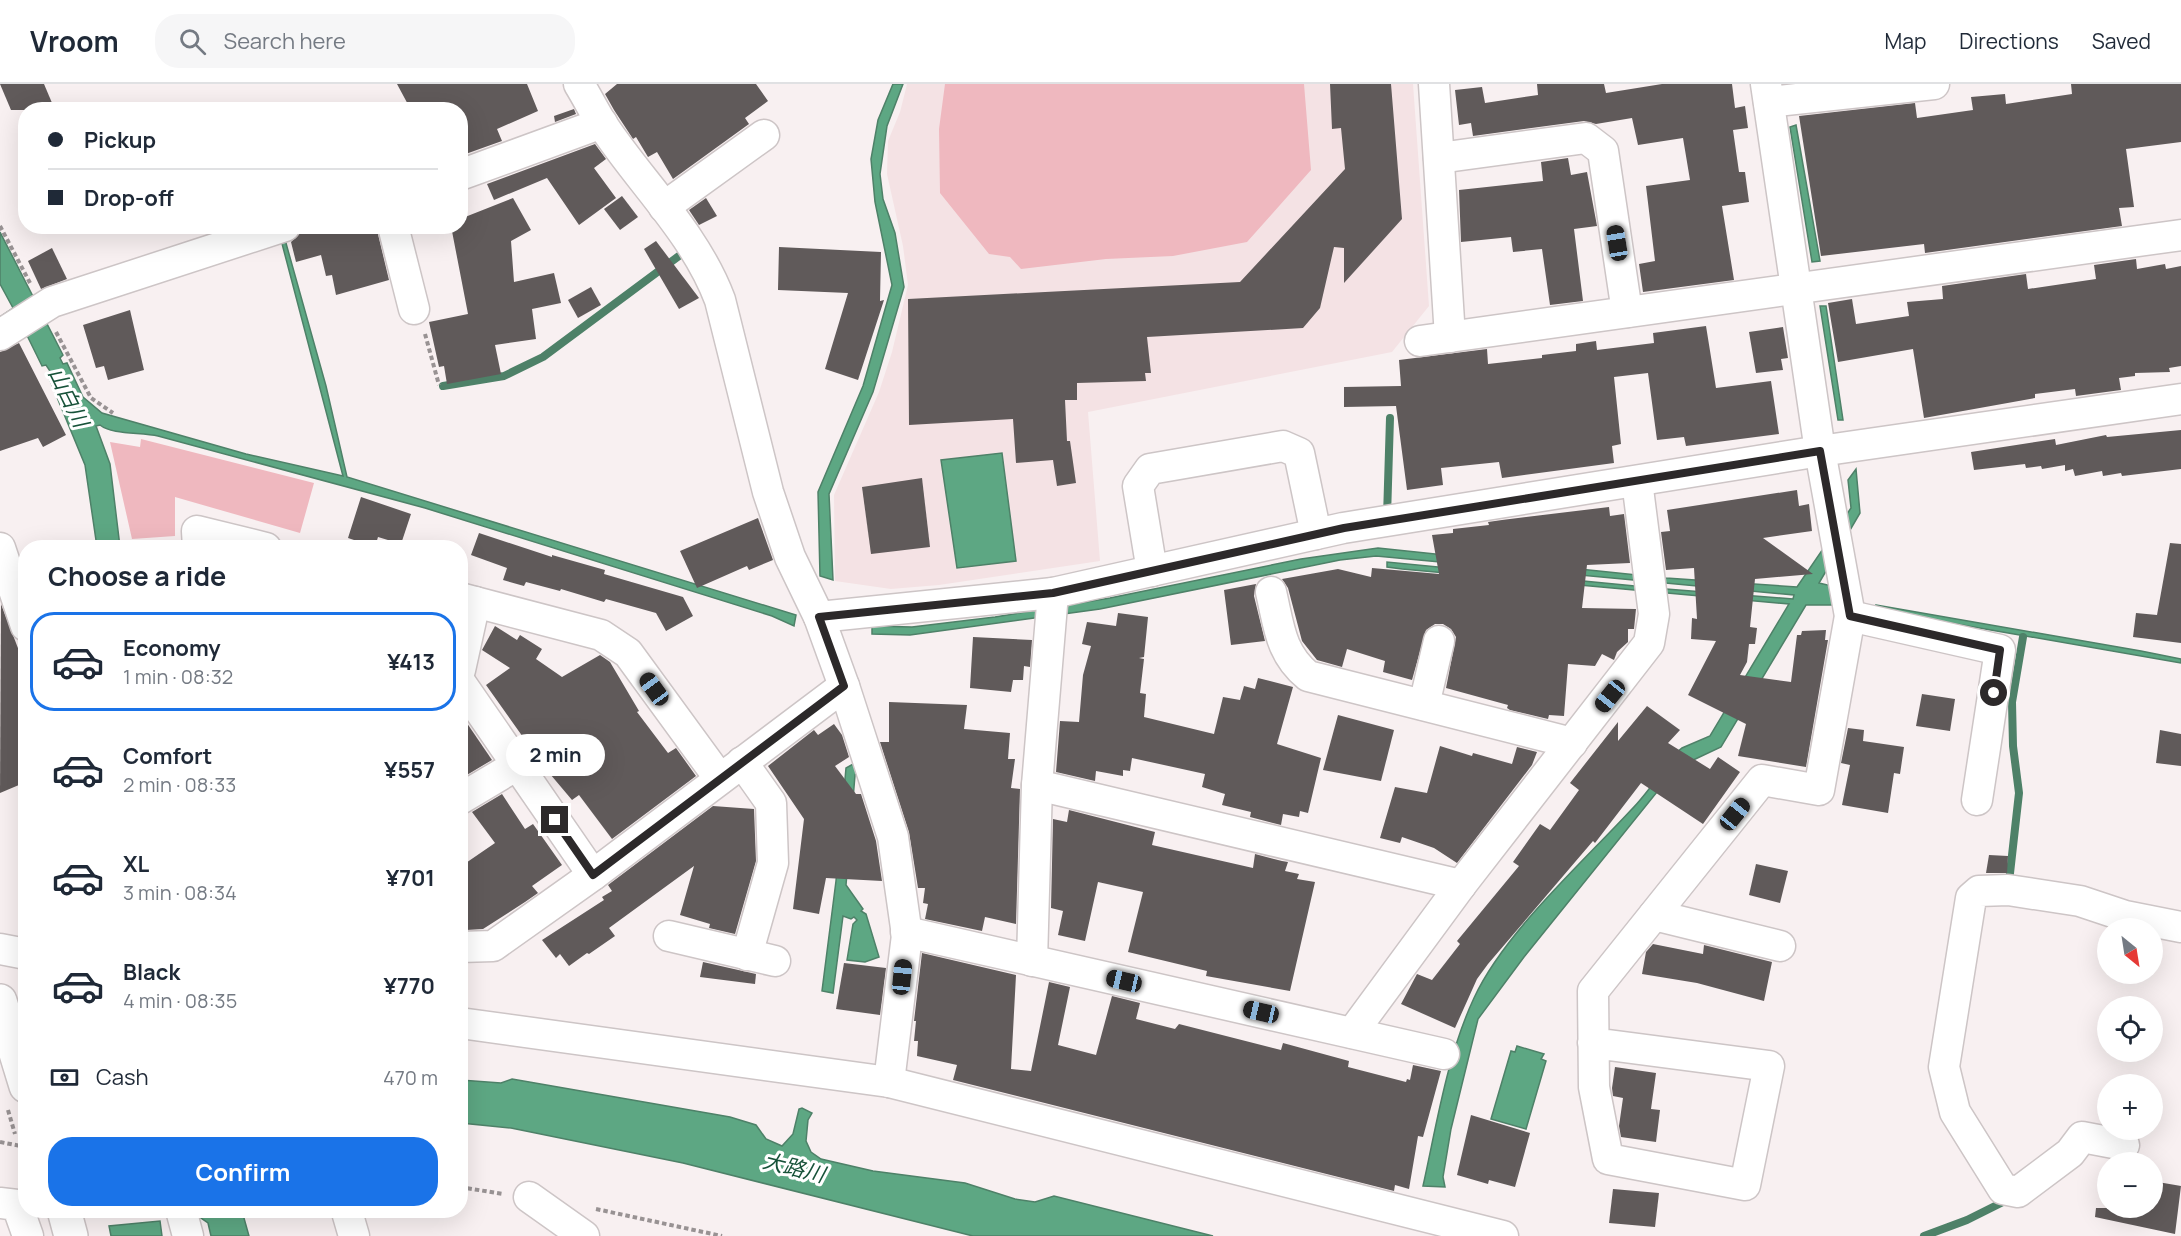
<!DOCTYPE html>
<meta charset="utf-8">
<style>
:root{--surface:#fff;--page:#f6f6f7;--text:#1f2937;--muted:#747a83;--line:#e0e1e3;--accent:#1a73e8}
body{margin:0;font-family:Manrope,"Noto Sans JP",sans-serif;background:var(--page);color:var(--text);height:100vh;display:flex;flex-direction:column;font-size:22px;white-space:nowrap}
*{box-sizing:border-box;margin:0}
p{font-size:20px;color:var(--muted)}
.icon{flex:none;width:33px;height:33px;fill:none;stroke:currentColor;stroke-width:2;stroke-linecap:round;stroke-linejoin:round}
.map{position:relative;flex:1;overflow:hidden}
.panel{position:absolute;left:18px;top:456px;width:450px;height:678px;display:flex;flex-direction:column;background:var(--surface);border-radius:24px;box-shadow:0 6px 24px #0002}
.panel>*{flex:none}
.hud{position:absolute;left:18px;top:18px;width:450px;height:132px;border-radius:24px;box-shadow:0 6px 24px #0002;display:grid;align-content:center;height:132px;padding:0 30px;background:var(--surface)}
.needle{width:39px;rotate:150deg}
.controls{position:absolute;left:2097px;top:834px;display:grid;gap:12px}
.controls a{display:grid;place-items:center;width:66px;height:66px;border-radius:50%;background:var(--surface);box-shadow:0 6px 24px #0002;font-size:30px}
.end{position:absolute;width:27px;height:27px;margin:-14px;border:8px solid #2c292a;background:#fff;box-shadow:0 0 0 3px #fff}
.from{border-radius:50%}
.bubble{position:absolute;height:42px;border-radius:21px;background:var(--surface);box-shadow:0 6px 24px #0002;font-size:20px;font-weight:700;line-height:42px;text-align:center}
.car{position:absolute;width:18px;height:36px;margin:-18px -9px;border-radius:8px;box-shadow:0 0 4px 2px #0007;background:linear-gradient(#222 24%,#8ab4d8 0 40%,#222 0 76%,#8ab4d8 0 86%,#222 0)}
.hud b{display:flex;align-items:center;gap:21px;height:57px;font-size:22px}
.hud b+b{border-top:2px solid var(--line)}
.hud i{width:15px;height:15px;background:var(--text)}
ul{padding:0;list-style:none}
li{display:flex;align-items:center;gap:18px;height:99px;margin:0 12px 9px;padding:0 18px;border:3px solid transparent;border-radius:24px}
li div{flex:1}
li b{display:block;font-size:22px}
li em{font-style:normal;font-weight:700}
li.current{border-color:var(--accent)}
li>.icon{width:54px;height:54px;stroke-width:1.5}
h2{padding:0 30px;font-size:27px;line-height:72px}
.pay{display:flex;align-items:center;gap:15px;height:66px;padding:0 30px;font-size:22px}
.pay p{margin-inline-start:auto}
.cta{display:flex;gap:12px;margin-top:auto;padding:12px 30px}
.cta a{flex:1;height:69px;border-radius:24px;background:var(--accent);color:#fff;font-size:24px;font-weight:700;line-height:69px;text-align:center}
header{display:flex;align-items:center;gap:36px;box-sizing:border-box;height:84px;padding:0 30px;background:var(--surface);border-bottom:2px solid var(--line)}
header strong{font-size:28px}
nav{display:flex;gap:33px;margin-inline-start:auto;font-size:21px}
.search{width:420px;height:54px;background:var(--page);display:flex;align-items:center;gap:15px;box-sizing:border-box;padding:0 21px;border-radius:24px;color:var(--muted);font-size:22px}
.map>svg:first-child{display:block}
.built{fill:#f4e2e4}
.green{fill:#efb8bf}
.water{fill:#5da783;stroke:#4e8168;stroke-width:1.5}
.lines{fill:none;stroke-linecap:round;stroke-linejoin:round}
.stream{stroke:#4e8168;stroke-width:8}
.building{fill:#605a5a}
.minor-casing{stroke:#cdc5c6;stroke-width:33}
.secondary-casing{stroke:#cdc5c6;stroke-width:36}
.path{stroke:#989293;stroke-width:4;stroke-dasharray:4.5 3;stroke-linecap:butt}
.minor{stroke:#fff;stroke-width:30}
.secondary{stroke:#fff;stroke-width:33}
.route{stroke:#2c292a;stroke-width:8}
.labels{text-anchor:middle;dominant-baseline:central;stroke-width:6;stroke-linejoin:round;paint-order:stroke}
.water-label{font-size:21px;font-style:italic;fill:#175239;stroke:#fff}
</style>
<header>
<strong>Vroom</strong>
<div class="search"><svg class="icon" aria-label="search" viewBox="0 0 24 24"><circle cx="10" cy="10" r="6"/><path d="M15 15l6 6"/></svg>Search here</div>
<nav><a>Map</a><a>Directions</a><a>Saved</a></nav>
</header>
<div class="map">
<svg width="2181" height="1152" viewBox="0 0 2181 1152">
<rect width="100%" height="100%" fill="#f8f0f1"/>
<!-- built -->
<polygon class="built" points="907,0 1413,0 1429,222 1392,268 1088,328 1100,477 939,501 891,505 835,497 834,411 879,308 892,268 908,201 903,162 887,90 888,57 900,28"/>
<!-- green -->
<g class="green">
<polygon points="945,0 1304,0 1311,86 1247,158 1173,172 1106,175 1021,185 1010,173 989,170 940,109 939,45"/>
<polygon points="141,355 314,399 300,449 175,413 175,452 132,455 110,358 140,363"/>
</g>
<!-- water -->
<g class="water">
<polygon points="893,0 903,0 887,42 880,90 883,115 895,149 904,203 873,308 829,410 833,496 820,492 818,408 863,302 892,201 875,118 871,75 878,36"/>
<polygon points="1796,41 1820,177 1812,178 1790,43"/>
<path d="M0,148L63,271L60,274L63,280L67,279L83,313L102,329L246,370L343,392L280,152H284L326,302L347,393L796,531L794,542L772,532L425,424L158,352C141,348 112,351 100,341L96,342L110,380L120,463H97L85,381L47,289L50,287L46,281L42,282L16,229L0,238V233L13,224L0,200Z"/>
<polygon points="1820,222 1826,222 1843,336 1838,336"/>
<polygon points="1002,369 1016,477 957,484 941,376"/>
<path d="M1856,385L1860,429L1819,499L1832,502L1835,521H1806L1721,663L1689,678L1665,698L1524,873L1478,935L1451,1045L1443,1093L1445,1103L1423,1102C1437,1039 1447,972 1474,914C1504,849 1582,779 1631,726C1648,709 1661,688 1676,669L1682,664L1710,652L1789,520L1402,485L1387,483V478L1666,505L1793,515L1794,511L1376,472L1340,476L1100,525L910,551L872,550V542L912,543L995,533L1110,514L1301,475L1378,464L1666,494L1797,503L1851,424L1848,396Z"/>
<polygon points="1876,521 2141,567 2181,575 2181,579 1876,526"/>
<polygon points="855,679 859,688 855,691 846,801 863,825 861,827 866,830 879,873 865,878 847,876 853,840 857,836 854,833 851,835 843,832 833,909 822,907 836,797 846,684"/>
<polygon points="1517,962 1544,970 1541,975 1546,977 1526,1045 1491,1035 1511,967 1515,968"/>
<polygon points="512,995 730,1033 756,1041 766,1055 782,1062 793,1050 799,1025 802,1024 812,1029 808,1036 806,1057 811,1068 821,1075 873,1087 965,1099 1015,1115 1035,1118 1054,1112 1213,1152 973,1152 683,1079 511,1044 461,1039 461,996 501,999"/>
<polygon points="199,1127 242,1127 249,1152 211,1152 208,1139 198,1132 201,1132"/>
<polygon points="160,1137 162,1152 111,1152 109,1142"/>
</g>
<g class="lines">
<!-- stream -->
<g class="stream">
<polyline points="443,302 504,292 543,273 687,166"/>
<polyline points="1387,433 1390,334"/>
<polyline points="2004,798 2009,798 2019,709 2013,662 2012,618 2023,553"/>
<polyline points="1924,1152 1967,1136 2005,1117 2002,1113"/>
</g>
</g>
<!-- building -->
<g class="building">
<polygon points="0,0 44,0 55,26 11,26"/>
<polygon points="397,0 527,0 538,27 497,45 502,57 460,72 460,26 411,26"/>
<polygon points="617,0 756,0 768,17 745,34 749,40 673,95 657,68 648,73 636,53 633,55 614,26 605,10"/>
<polygon points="1330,0 1391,0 1402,135 1344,199 1344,164 1334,163 1320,224 1303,244 1147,253 1151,289 1145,289 1146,297 1077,299 1077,316 1065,316 1067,357 1070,357 1076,399 1057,402 1053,376 1016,379 1013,335 909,341 908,215 1240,198 1345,85 1341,44 1332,45"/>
<polygon points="1537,0 1604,0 1606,9 1662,0 1732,0 1735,24 1745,22 1748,44 1733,46 1739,88 1745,88 1749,118 1722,122 1734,196 1643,208 1639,180 1655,177 1646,102 1690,96 1683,54 1638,61 1632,34 1596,40 1584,37 1473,52 1471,39 1459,41 1455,6 1482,3 1485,19 1538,11"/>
<polygon points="2071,0 2181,0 2181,58 2126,65 2134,123 2119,124 2122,142 1925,169 1924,160 1821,172 1799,32 1915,19 1917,34 1973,26 1971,13 2005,10 2006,20 2072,10"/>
<polygon points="574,25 576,30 555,38 554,32"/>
<polygon points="595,60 606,75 594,84 616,114 579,141 547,94 494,116 487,100"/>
<polygon points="1568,74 1571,91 1587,88 1597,142 1574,145 1583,217 1550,221 1542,165 1513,168 1511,153 1461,158 1459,106 1543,97 1541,78"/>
<polygon points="622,112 638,133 620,146 604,125"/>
<polygon points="513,114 531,146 511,157 514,198 554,189 561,219 532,225 536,255 495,261 501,290 447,300 444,282 439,283 429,238 468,230 451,142 460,142 460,135"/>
<polygon points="706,114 717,132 699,141 689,126"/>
<polygon points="317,142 376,142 389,196 336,211 332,191 326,192 321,171 296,178 291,158 301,148"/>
<polygon points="656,157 699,214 679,225 644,165"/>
<polygon points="779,163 881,168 880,217 884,216 858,296 825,285 848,209 778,206"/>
<polygon points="52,164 67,195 41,205 28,177"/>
<polygon points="2136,175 2137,185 2165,180 2166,185 2181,182 2181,282 2169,284 2170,288 2135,289 2135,292 2119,294 2121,306 2076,312 2075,305 2035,310 2035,314 1924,334 1913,265 1838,278 1828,219 1852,215 1856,240 1909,232 1907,218 1943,215 1942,202 2026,190 2028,205 2096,195 2094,181"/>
<polygon points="591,203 601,221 578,234 568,216"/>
<polygon points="130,226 144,286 108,296 104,282 96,284 83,241"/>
<polygon points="1706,242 1716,304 1771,297 1779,350 1686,362 1684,353 1657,356 1648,289 1614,293 1621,360 1612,362 1614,379 1502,394 1499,378 1441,384 1443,401 1407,406 1396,322 1344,323 1344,303 1401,302 1399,276 1487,265 1488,280 1542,274 1542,271 1576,267 1576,260 1596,257 1597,266 1654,259 1653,249"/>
<polygon points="1783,243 1788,274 1781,275 1783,286 1756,289 1749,248"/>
<polygon points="19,259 66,351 43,363 38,354 0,367 0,268"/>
<polygon points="2181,346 2181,385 2122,392 2121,389 2103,392 2102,387 2075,392 2073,385 2065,387 2065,381 2042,385 2041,382 2026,384 2025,380 1974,386 1971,368 2055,355 2056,361 2106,351 2107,353"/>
<polygon points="922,394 930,463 871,470 862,403"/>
<polygon points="1797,406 1799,422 1809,420 1812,447 1763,454 1813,490 1755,495 1750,543 1757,544 1755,560 1749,560 1747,578 1740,591 1791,598 1797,551 1801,551 1802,547 1826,546 1825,556 1828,556 1806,683 1738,672 1746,640 1688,611 1716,557 1691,555 1692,534 1697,535 1694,484 1666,486 1661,448 1670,447 1667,426"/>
<polygon points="361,413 411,430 401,460 378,453 375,463 348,454"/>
<polygon points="1609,423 1610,432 1624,430 1630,479 1587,481 1582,524 1636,525 1634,545 1628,545 1628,558 1617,568 1614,576 1602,570 1595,582 1568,580 1564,632 1549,631 1548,635 1510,626 1507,624 1508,621 1446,604 1456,553 1451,545 1443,540 1435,540 1426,546 1412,596 1383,588 1385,577 1347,565 1342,583 1317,576 1302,557 1288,504 1282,495 1338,485 1371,493 1372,484 1439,490 1432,451 1453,449 1453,445 1489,441 1488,438 1502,436"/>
<polygon points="758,434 773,476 749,486 747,482 697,504 680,467"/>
<polygon points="479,449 552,473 552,471 605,486 604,490 683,513 693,532 666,547 656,529 606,515 604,518 561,505 560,507 526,498 524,502 503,496 507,484 471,471"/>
<polygon points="2170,459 2181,460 2181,559 2133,553 2136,529 2157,531"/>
<polygon points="1256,500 1254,512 1265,557 1231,561 1224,506"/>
<polygon points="1,520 26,585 26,698 0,709"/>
<polygon points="1118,529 1148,533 1144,573 1139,574 1144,575 1140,609 1146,610 1144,633 1214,650 1223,613 1240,616 1244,602 1255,605 1258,594 1293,603 1277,660 1321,674 1308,729 1300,727 1299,733 1283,730 1281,741 1250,733 1251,728 1222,721 1225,710 1202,703 1205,690 1132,674 1130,687 1123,686 1123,692 1096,687 1095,697 1056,688 1060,637 1079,638 1083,591 1091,562 1082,560 1087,538 1116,542"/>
<polygon points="495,542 517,556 520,551 542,565 536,575 562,593 600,571 610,578 639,627 637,628 668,669 676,664 696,692 612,755 579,711 572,716 545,684 486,601 510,584 482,566"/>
<polygon points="973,553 1032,556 1030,583 1024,582 1023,596 1013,596 1011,608 970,604"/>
<polygon points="1922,610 1955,615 1950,647 1916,642"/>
<polygon points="889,618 967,621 964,645 1010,649 1008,675 1015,675 1011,704 1020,705 1016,840 985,833 982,847 925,835 928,820 923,819 925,804 918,804 909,748 880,658 889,658"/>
<polygon points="1647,622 1680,646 1668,659 1710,685 1718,673 1740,688 1703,740 1641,699 1595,759 1593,757 1488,880 1477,895 1455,944 1401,920 1417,890 1432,896 1460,860 1457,857 1519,782 1513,778 1540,740 1550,746 1579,706 1570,699 1618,638 1618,657"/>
<polygon points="460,629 492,676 460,695"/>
<polygon points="1338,631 1394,646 1381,697 1323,686"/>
<polygon points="834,640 842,651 849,673 835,682 856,710 861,710 876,757 882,797 826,794 819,830 793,825 804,735 768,682 814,646 818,651"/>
<polygon points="1848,644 1864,646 1863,657 1904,663 1900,690 1894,689 1888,729 1842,721 1850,681 1841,679"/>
<polygon points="2160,646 2181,650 2181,682 2156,679"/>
<polygon points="1440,662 1472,672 1473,669 1512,680 1517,663 1537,668 1532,681 1457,779 1434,764 1402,753 1400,759 1380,754 1395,703 1427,709"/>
<polygon points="502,710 525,745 533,740 562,781 532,802 538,809 525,818 483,845 466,846 460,837 460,783 495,759 472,728"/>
<polygon points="713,722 754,725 756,777 735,850 709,844 710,840 680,831 694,782 609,844 615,852 589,870 587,869 569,882 560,870 556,874 542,856 604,816 602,813 612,807 608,801"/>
<polygon points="1069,726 1155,748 1152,761 1253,784 1255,770 1282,777 1288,778 1285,787 1299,790 1297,795 1315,798 1290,907 1206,892 1207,887 1128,868 1143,808 1098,798 1085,857 1058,851 1063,827 1051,824 1053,735 1067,738"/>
<polygon points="1989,771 2008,772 2007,789 1986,789"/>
<polygon points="1756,780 1788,787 1780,819 1749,811"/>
<polygon points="1653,860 1703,870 1704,861 1772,878 1764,917 1697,899 1642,890 1646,868"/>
<polygon points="922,869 1016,891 1011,985 1031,987 1049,898 1070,903 1058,961 1096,971 1112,912 1140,919 1136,935 1175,945 1179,940 1281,966 1283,959 1349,977 1348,983 1406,998 1407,995 1410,996 1413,981 1441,987 1423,1053 1418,1052 1409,1105 1395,1101 1394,1107 953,996 957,981 917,972 918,957 914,957 916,937 914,937"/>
<polygon points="703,878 756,890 755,900 700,893"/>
<polygon points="844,879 886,884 880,931 836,925"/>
<polygon points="1615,983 1656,989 1651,1025 1660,1026 1656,1058 1621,1053 1619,1042 1623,1014 1613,1012 1612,1004"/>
<polygon points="1471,1031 1530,1049 1515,1103 1489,1096 1488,1100 1457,1091"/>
<polygon points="2152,1097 2181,1102 2175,1150 2095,1133 2096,1124 2152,1124"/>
<polygon points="1613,1105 1659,1109 1655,1143 1609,1139"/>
</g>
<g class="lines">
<!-- minor casing -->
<g class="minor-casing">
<g id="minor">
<path d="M579,0C587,13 594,27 602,40C640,98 695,149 720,216L768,408L790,473L819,533L844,602L893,753L907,851L889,998"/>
<polyline points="1434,0 1450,253"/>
<polyline points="1769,18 1934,0"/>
<polyline points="1439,74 1586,54 1603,67 1627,228"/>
<polyline points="460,91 602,39"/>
<polyline points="664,123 764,51"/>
<polyline points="393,142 414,225"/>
<polyline points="0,251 52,218 285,142"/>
<polyline points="1420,257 2181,151"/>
<polyline points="0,464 26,542"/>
<polyline points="198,464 197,447 266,464"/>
<polyline points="1152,487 1138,402 1150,385 1283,362 1299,369 1316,450"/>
<path d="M1271,508C1279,542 1280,569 1308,592L1572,659"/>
<polyline points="1053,509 1343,444 1820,367 2181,315"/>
<polyline points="460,514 475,518 460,586"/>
<polyline points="475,518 601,551 628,569 720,695"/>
<polyline points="1850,532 2000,566 1977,716"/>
<polyline points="819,533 1053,509 1037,701 1032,877"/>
<polyline points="460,598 593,791"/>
<polyline points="1424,621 1439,557"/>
<polyline points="742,678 771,719 773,779 747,871"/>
<polyline points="1037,701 1461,801"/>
<polyline points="460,715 517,681"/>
<polyline points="1654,831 1780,862"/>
<polyline points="906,848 1444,970"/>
<polyline points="669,852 775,877"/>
<polyline points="460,863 493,862 593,791 844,602"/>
<polyline points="0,865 26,870"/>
<polyline points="460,939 889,998 1503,1152"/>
<polyline points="1352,949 1461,801 1649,559 1654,530 1637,397"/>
<polyline points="1593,959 1769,982 1745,1101 1608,1075 1594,1003 1593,907 1762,696 1819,706 1850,532 1820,367 1766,0"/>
<polyline points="2124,1061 2082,1053 2070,1069 2018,1108 2003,1105 1955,1028 1944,983 1971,814 1979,807 2008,806 2080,817 2125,832 2181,843"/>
<polyline points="529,1113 584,1152"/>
<polyline points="0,1119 17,1121 28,1152"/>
<polyline points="181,1126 188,1152"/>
<polyline points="347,1128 354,1152"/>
</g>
</g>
<!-- secondary casing -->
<g class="secondary-casing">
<g id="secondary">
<polyline points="0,917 26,1002"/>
<polyline points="64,1126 71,1152"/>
</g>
</g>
<!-- path -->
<g class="path">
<polyline points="0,142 30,199"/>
<polyline points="56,248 91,314 113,329"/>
<polyline points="425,250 439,301"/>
<polyline points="8,1026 15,1050"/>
<polyline points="0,1058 26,1063"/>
<polyline points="460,1103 503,1110"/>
<polyline points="596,1125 722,1152"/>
</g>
<!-- minor -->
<use href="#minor" class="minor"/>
<!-- secondary -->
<use href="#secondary" class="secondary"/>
</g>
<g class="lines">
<!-- route -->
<polyline class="route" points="555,736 593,791 844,602 819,533 1053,509 1344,444 1820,367 1850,532 2000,566 1994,609"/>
</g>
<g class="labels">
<!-- water labels -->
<g class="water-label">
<text transform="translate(69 313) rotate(64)">山白川</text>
<text transform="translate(794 1083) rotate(14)">大路川</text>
</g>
</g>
</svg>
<div class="controls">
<a><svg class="needle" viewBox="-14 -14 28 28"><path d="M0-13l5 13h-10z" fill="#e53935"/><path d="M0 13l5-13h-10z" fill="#747a83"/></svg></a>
<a><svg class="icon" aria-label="locate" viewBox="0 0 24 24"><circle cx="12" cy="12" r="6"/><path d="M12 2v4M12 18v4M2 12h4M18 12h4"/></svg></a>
<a>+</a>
<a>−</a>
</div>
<i class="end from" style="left:1994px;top:609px"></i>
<i class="end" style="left:555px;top:736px"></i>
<div class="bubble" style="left:506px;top:650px;width:99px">2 min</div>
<i class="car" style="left:1617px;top:159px;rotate:351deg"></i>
<i class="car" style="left:654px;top:605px;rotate:324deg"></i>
<i class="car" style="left:1610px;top:612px;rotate:219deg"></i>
<i class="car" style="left:1735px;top:730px;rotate:39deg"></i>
<i class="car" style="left:902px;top:893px;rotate:6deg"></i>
<i class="car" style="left:1124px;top:897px;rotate:283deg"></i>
<i class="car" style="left:1261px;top:928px;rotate:283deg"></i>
<div class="hud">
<b><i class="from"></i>Pickup</b>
<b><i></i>Drop-off</b>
</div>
<section class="panel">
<h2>Choose a ride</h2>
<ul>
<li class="current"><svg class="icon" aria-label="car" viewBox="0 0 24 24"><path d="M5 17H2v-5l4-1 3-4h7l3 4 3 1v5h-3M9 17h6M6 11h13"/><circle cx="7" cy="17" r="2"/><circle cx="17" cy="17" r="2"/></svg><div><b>Economy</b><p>1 min · 08:32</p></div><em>¥413</em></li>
<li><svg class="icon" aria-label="car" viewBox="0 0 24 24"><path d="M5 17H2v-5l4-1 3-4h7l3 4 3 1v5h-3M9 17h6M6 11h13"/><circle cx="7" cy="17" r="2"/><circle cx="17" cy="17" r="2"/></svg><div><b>Comfort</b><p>2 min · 08:33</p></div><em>¥557</em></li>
<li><svg class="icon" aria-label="car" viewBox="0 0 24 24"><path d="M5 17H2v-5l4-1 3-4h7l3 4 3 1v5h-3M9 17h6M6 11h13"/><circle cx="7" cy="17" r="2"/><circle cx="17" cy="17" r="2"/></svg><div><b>XL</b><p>3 min · 08:34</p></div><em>¥701</em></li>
<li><svg class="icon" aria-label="car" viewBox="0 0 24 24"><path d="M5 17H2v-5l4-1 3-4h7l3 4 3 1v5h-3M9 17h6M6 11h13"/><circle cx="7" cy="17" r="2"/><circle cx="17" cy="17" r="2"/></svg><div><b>Black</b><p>4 min · 08:35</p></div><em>¥770</em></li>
</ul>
<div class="pay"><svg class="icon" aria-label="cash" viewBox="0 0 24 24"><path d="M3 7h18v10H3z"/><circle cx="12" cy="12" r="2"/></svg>Cash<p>470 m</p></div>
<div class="cta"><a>Confirm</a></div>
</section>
</div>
